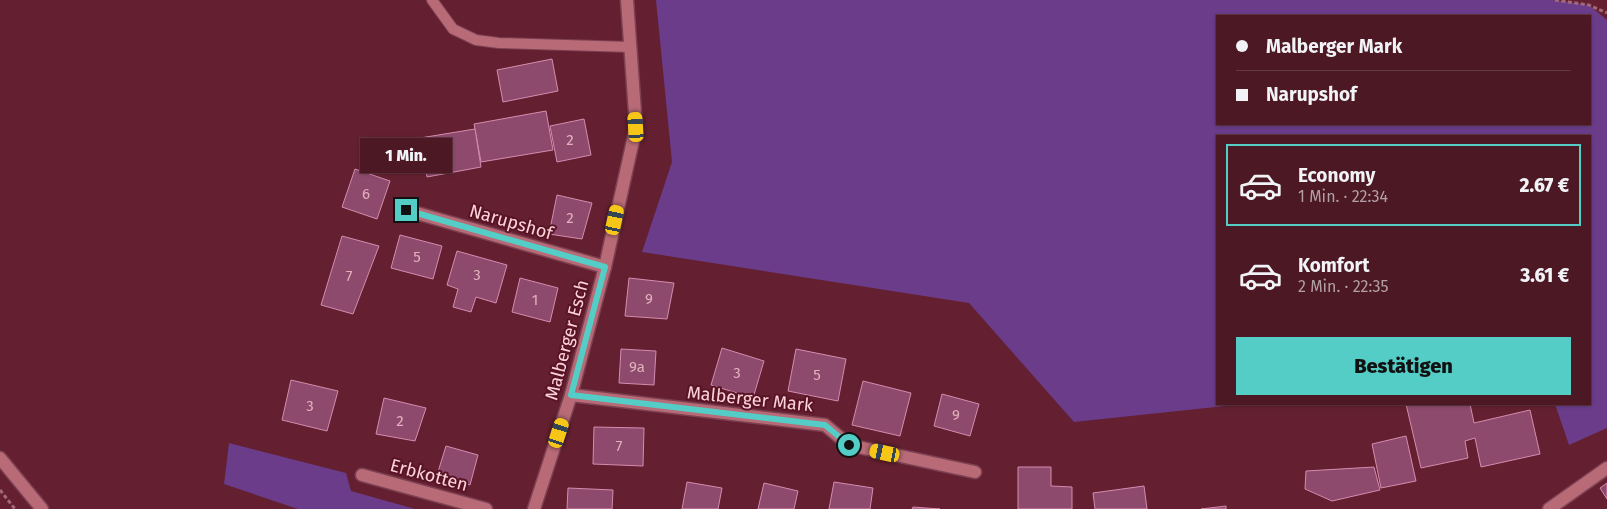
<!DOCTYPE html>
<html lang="de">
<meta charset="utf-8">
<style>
:root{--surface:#4b1824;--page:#52212c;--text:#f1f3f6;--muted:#b2a0a6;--line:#623741;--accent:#54cdc6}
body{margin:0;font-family:"Fira Sans",sans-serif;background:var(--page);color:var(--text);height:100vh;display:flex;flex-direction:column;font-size:19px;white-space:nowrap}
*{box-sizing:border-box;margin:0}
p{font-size:16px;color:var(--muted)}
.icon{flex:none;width:28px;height:28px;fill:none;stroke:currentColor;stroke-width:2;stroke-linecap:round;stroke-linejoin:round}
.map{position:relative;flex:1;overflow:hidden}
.sheet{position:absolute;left:1216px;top:135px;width:375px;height:270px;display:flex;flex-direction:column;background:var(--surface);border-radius:0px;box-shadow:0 1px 4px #0004,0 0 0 1px var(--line)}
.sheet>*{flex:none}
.guide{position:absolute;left:1216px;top:15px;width:375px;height:110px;border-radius:0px;box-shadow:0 1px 4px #0004,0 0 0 1px var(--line);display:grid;align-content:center;height:110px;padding:0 20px;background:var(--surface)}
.end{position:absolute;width:22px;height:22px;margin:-11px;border:6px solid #54cdc6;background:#111;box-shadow:0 0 0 2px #111}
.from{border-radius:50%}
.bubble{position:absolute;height:35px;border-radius:0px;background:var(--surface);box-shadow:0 1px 4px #0004,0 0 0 1px var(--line);font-size:16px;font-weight:800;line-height:35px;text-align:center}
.car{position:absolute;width:15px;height:30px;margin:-15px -8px;border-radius:6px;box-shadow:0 0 4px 1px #0007;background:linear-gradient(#f5c518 24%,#345 0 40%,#f5c518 0 76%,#345 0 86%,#f5c518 0)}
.guide b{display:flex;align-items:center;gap:18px;height:48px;font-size:19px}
.guide b+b{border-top:1px solid var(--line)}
.guide i{width:12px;height:12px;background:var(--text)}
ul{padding:9px 0 0;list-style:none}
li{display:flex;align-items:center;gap:15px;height:82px;margin:0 10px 8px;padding:0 10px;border:2px solid transparent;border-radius:0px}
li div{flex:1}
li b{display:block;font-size:19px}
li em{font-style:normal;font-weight:800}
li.selected{border-color:var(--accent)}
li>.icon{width:45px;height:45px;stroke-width:1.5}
.button{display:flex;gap:10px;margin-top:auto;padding:10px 20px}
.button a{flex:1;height:58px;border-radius:0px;background:var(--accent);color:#111;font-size:20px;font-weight:800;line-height:58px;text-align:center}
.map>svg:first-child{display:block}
.green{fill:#6a3c8a;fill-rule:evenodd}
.building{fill:#8d4a6c;stroke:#d58caf}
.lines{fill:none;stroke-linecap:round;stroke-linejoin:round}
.lane-casing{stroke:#7d4152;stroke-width:12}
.street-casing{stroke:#7d4152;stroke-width:15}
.path{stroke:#a36a75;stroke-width:3;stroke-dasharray:4 2.5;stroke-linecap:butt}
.lane{stroke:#b86b77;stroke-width:10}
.street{stroke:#b86b77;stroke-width:12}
.route{stroke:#54cdc6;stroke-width:6}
.labels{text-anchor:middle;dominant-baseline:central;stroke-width:4;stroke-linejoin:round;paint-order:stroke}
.number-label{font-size:15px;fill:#e2b1bd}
.street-label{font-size:18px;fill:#fed3d8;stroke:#581426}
</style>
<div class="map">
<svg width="1607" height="509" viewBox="0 0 1607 509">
<rect width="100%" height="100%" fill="#642030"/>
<!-- green -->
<g class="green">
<path d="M656,0H1555L1589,5L1607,20V428L1569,445L1555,404H1590V136H1218V404H1244L1074,422L969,303L642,252L672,162ZM1218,16H1590V124H1218Z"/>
<polygon points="229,443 346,473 351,491 415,509 298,509 224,484"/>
</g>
<!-- building -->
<g class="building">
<polygon points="552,59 558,91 503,102 497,70"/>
<polygon points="546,111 553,150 481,162 474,124"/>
<polygon points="584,119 591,155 557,162 550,126"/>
<polygon points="475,129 481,167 427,177 420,138"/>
<polygon points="355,169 390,181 377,219 342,207"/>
<polygon points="557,195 592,203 582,239 549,234"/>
<polygon points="400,235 442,246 433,279 391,268"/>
<polygon points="342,236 379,246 353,314 321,305"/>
<polygon points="457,251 507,265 496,303 476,297 471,312 453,307 458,289 447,285"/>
<polygon points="520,278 558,288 550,322 512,312"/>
<polygon points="629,278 674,283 667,319 625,316"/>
<polygon points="722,348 764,361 753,398 711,385"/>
<polygon points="621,349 656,351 654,385 619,383"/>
<polygon points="796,349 846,359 838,401 788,391"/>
<polygon points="291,380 338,391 327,431 282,420"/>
<polygon points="863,381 911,393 900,436 852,425"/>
<polygon points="942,394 979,404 970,436 934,426"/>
<polygon points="384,398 426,408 415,441 376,434"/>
<polygon points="1406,404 1470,404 1474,423 1530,410 1540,454 1481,467 1475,438 1465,441 1468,458 1421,468"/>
<polygon points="594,427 644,428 643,466 593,464"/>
<polygon points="1406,436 1416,481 1381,488 1372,444"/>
<polygon points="446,446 478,455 470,485 437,475"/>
<polygon points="1018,467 1051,467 1051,486 1072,487 1072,509 1018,509"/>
<polygon points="1374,467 1380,490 1332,501 1305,489 1306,471"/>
<polygon points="687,482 722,488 718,509 682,509"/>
<polygon points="834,482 873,488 870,509 829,509"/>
<polygon points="764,483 798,491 794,509 758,509"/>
<polygon points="1607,483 1607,499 1600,488"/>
<polygon points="1144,486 1147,509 1095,509 1093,493"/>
<polygon points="568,488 613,490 612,509 567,509"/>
<polygon points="1226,506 1226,509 1201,509"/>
<polygon points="913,507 940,509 912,509"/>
</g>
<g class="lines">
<!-- lane casing -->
<g class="lane-casing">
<polyline id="lane" points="432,0 453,29 476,40 499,43 630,47"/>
</g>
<!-- street casing -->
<g class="street-casing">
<g id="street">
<polyline points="406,210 605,267"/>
<polyline points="571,395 825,425 849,445 975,472"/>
<polyline points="0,458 42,509"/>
<polyline points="362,475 486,509"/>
<polyline points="534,509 571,395 605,267 636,127 627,0"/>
<polyline points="1549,509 1607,468"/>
</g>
</g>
<!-- path -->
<g class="path">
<polyline points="1555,0 1589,5 1607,13"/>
<polyline points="0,490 15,509"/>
</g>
<!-- lane -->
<use href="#lane" class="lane"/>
<!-- street -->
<use href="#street" class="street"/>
</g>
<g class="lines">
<!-- route -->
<polyline class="route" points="406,210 605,267 571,395 825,425 849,445"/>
</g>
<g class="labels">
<!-- number labels -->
<g class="number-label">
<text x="570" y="140">2</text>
<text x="366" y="194">6</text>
<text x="570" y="218">2</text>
<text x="417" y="257">5</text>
<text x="477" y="275">3</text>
<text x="349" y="276">7</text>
<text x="649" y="299">9</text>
<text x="535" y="300">1</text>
<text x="637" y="367">9a</text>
<text x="737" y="373">3</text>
<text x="817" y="375">5</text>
<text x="310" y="406">3</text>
<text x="956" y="415">9</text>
<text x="400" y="421">2</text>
<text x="619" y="446">7</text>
</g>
<!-- street labels -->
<g class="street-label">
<text transform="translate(511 222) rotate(16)">Narupshof</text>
<text transform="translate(567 340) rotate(-75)">Malberger Esch</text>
<text transform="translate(750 399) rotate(6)">Malberger Mark</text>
<text transform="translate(429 475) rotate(15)">Erbkotten</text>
</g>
</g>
</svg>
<i class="end from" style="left:849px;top:445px"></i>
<i class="end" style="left:406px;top:210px"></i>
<div class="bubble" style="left:360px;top:138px;width:92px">1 Min.</div>
<i class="car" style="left:636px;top:127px;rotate:356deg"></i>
<i class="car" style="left:615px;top:220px;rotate:12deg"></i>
<i class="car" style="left:559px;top:433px;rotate:18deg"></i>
<i class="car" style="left:885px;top:453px;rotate:282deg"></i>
<div class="guide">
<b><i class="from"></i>Malberger Mark</b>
<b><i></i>Narupshof</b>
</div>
<section class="sheet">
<ul>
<li class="selected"><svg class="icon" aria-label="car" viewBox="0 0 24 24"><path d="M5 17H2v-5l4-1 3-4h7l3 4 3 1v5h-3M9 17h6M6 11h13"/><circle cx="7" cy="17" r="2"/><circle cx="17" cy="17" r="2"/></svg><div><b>Economy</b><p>1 Min. · 22:34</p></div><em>2.67 €</em></li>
<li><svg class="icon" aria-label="car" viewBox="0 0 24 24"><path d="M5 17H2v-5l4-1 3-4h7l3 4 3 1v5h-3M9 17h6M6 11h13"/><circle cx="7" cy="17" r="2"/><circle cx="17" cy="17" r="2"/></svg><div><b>Komfort</b><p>2 Min. · 22:35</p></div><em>3.61 €</em></li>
</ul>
<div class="button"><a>Bestätigen</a></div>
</section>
</div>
